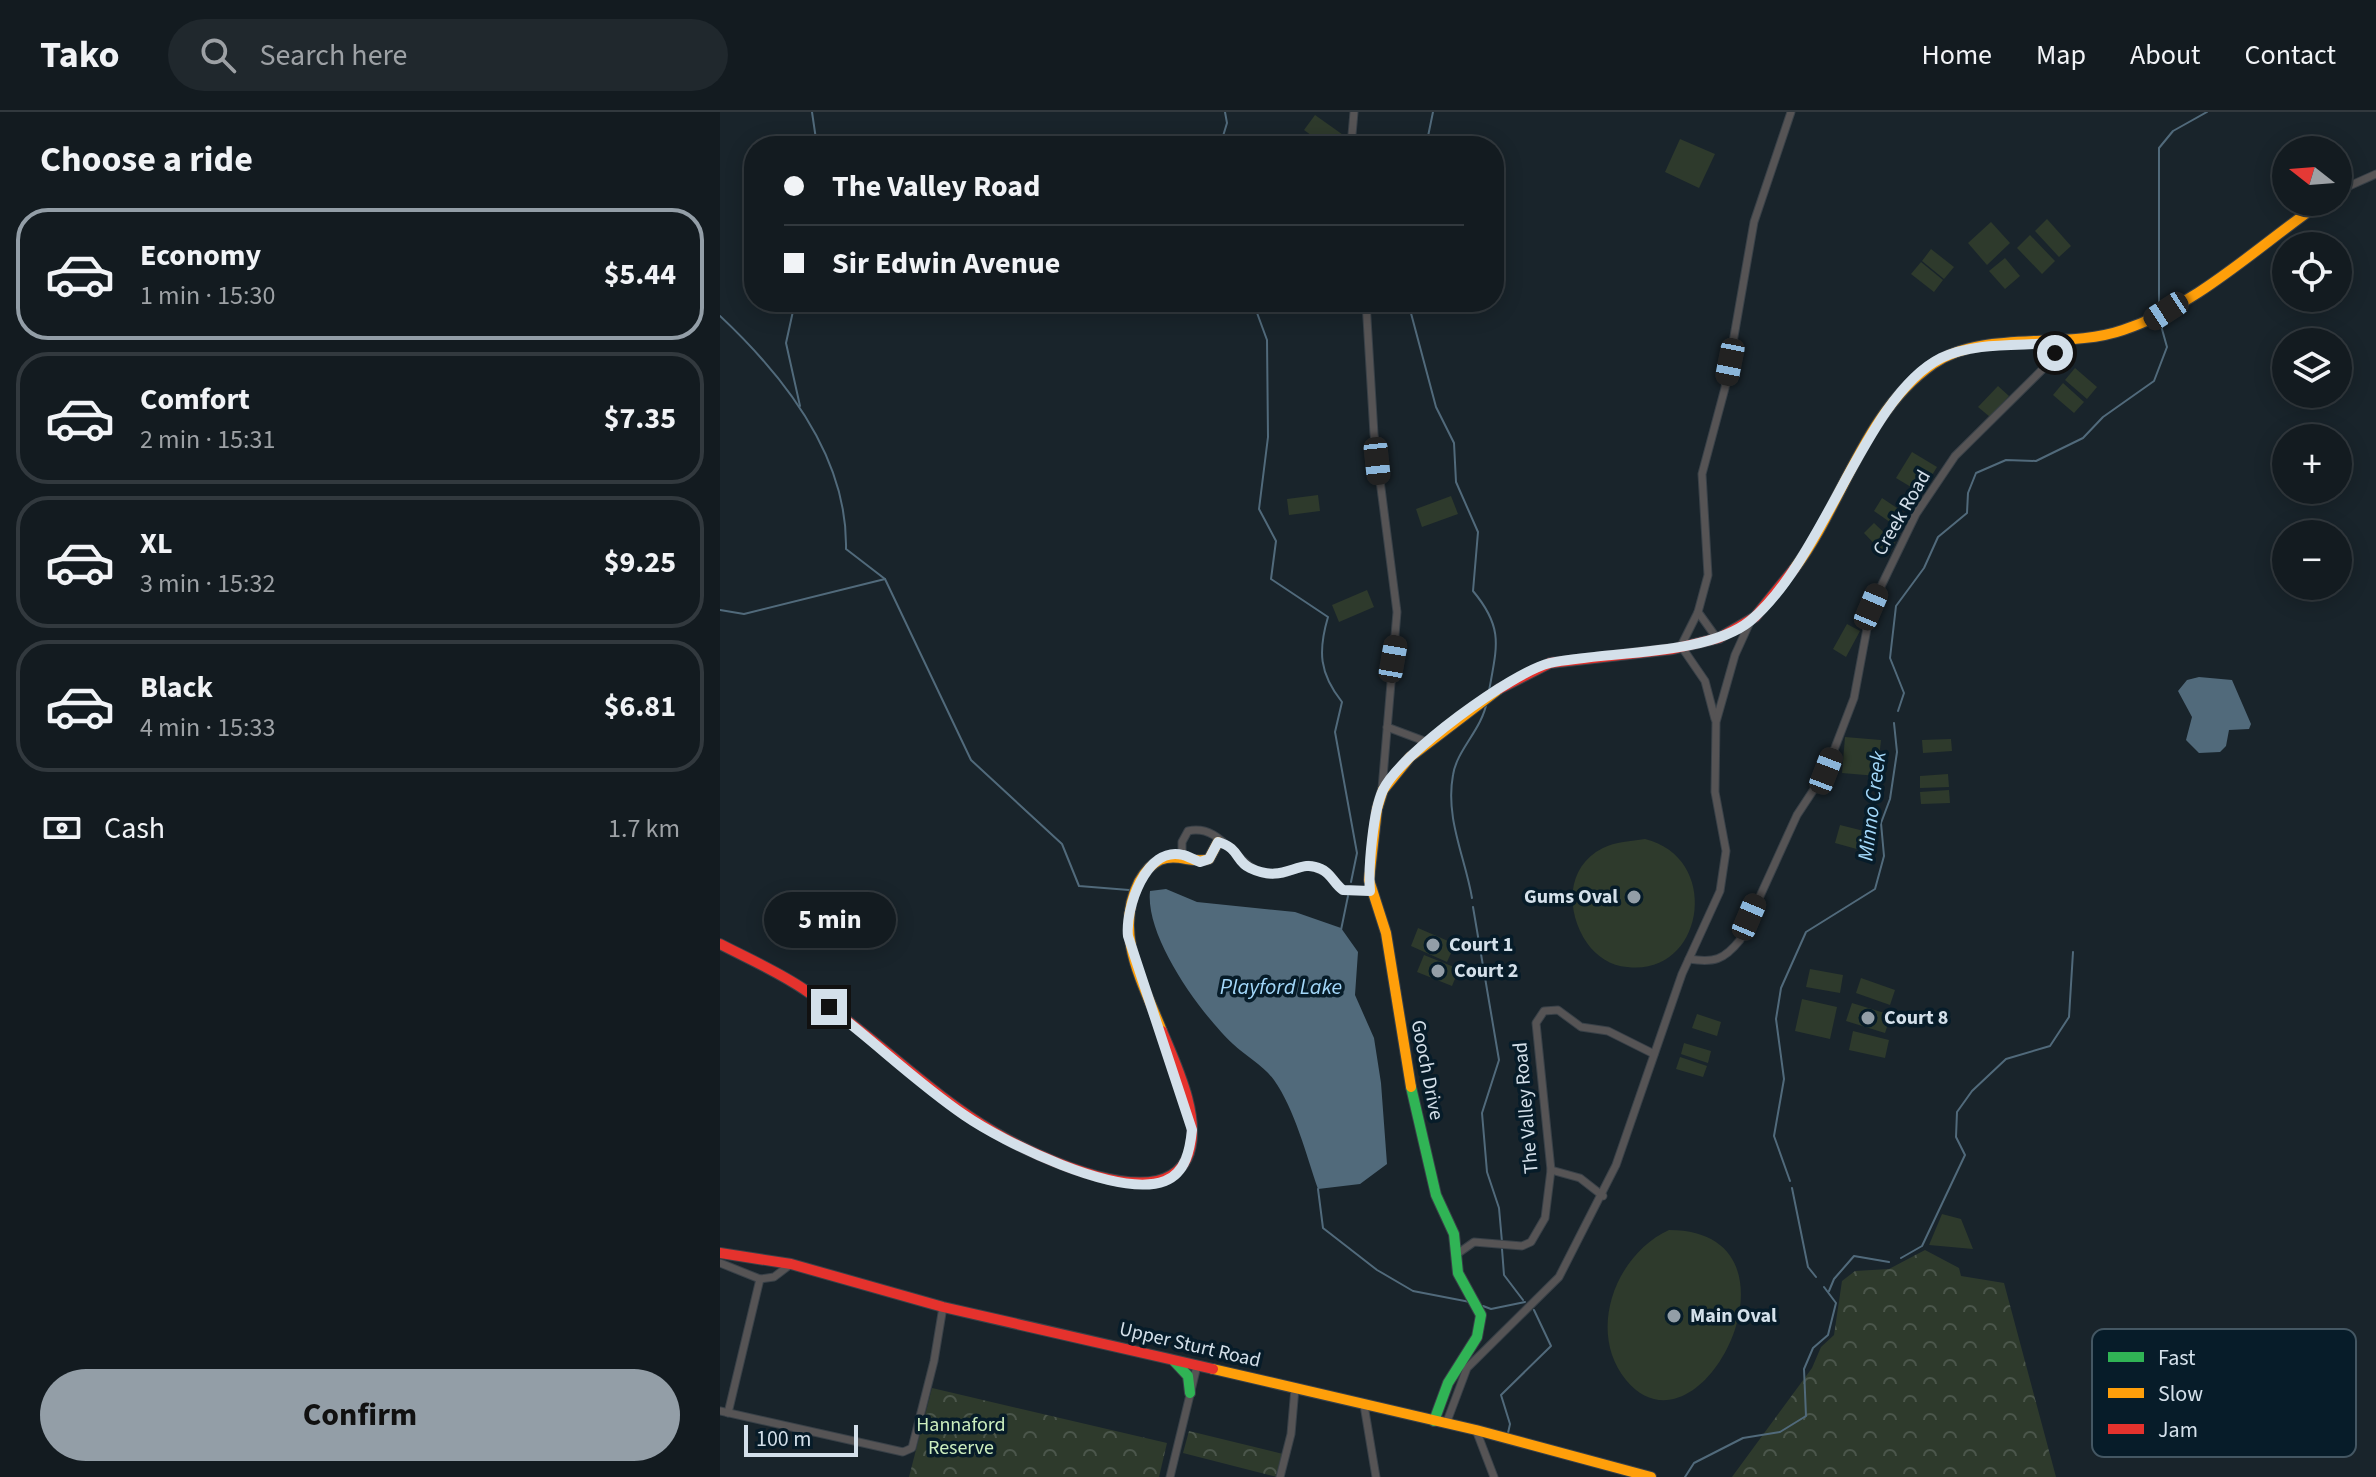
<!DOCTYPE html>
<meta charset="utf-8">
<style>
:root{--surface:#131b20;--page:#20282d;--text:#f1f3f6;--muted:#9da1a5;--line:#32393e;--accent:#939ea7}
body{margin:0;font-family:"Source Sans 3",sans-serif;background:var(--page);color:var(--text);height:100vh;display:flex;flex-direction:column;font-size:30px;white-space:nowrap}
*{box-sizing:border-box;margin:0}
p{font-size:26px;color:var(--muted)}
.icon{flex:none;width:44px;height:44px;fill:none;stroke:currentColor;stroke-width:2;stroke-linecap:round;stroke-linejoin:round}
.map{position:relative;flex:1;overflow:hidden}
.drawer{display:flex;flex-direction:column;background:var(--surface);width:720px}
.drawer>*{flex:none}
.banner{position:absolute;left:24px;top:24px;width:760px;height:176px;border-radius:32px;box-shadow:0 4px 20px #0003,0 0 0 2px var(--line);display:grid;align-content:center;height:176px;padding:0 40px;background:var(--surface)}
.needle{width:52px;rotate:287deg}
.buttons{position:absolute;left:1552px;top:24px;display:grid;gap:16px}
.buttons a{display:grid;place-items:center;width:80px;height:80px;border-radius:50%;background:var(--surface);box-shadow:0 4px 20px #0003,0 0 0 2px var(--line);font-size:40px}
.scale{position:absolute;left:24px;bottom:20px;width:114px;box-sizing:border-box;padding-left:8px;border:4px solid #d4e0ea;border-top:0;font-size:22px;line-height:28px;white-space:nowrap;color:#d4e0ea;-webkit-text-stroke:6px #071c29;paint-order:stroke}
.end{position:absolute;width:36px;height:36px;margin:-18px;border:10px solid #d4e0ea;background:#111;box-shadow:0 0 0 4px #111}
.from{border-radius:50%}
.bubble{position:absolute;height:56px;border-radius:28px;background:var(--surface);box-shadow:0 4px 20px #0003,0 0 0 2px var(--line);font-size:26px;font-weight:700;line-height:56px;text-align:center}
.car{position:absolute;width:24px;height:48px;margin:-24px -12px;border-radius:10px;box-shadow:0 0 6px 2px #0007;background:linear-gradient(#222 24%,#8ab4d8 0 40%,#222 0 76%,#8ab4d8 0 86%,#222 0)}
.banner b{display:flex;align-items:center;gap:28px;height:76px;font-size:30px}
.banner b+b{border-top:2px solid var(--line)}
.banner i{width:20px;height:20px;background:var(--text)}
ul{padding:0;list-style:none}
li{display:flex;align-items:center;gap:24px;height:132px;margin:0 16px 12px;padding:0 24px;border:4px solid var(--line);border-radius:32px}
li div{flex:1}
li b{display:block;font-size:30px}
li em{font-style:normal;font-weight:700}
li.current{border-color:var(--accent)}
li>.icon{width:72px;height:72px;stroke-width:1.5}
h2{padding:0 40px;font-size:36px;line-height:96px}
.pay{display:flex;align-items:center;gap:20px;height:88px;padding:0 40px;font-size:30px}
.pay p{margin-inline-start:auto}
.button{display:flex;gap:16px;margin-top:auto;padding:16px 40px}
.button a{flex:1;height:92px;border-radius:48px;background:var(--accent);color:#111;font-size:32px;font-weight:700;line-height:92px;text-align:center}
header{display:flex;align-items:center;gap:48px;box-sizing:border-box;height:112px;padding:0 40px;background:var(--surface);border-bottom:2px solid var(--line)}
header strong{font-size:38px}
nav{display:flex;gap:44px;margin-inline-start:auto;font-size:28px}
.search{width:560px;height:72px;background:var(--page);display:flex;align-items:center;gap:20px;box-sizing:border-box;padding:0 28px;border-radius:44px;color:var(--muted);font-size:30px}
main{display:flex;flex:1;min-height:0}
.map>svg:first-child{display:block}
.green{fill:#2e3a2c}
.park{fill:url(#park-crowns)}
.water{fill:#516a7b}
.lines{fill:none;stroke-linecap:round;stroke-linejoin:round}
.stream{stroke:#516a7b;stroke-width:2}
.street-casing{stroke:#394148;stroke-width:9}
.fast-casing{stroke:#394148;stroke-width:12}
.slow-casing{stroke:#394148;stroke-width:12}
.jam-casing{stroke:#394148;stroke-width:12}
.street{stroke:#565455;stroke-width:7}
.fast{stroke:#30b455;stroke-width:10}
.slow{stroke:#ff9f0a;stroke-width:10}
.jam{stroke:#e5322d;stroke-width:10}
.route{stroke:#d4e0ea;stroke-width:10}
.poi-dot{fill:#939ea7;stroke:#071c29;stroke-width:3}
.labels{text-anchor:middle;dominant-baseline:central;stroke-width:7;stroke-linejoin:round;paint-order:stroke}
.street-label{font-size:20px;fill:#d4e0ea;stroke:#071c29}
.poi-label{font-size:20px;font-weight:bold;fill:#d4e0ea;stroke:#071c29;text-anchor:start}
.park-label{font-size:20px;fill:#cceebe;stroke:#071c29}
.water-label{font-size:22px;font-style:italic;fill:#a3d8fa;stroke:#071c29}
.key{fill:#071c29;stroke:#445763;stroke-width:2}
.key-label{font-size:22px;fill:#d4e0ea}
</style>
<header>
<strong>Tako</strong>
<div class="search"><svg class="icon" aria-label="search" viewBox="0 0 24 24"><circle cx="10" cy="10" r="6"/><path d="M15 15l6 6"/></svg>Search here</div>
<nav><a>Home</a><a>Map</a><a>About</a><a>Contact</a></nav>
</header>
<main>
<section class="drawer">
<h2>Choose a ride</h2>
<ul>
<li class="current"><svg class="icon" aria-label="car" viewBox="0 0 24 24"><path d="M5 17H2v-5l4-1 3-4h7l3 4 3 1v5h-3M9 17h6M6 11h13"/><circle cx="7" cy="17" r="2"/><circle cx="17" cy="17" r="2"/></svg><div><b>Economy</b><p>1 min · 15:30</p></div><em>$5.44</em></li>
<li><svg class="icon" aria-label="car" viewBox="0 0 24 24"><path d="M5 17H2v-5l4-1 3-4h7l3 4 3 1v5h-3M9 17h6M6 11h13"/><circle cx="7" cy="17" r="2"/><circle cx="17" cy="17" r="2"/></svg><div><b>Comfort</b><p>2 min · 15:31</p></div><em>$7.35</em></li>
<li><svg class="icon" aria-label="car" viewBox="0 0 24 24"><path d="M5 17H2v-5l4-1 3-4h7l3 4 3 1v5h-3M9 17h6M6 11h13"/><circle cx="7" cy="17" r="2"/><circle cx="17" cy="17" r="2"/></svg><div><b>XL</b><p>3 min · 15:32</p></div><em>$9.25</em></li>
<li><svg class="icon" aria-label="car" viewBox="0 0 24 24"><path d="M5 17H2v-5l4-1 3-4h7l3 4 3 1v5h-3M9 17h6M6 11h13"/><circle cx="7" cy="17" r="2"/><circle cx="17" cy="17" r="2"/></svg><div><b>Black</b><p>4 min · 15:33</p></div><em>$6.81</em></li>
</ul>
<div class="pay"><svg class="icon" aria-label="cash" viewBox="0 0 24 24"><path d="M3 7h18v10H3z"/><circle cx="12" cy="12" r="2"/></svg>Cash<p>1.7 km</p></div>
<div class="button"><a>Confirm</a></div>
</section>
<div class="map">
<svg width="1656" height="1365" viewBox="0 0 1656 1365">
<defs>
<pattern id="park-crowns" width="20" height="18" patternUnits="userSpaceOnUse" patternTransform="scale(2)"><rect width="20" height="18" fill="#2e3a2c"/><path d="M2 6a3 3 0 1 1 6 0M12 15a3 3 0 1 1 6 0" fill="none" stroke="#4b564b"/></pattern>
</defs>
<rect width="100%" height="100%" fill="#19242b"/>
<!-- green -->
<g class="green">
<polygon points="595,3 626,25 619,34 606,34 584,18"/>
<polygon points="960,27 995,42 979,76 945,60"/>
<polygon points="1327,107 1351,134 1339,145 1315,119"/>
<polygon points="1271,110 1290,131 1267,153 1248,131"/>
<polygon points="1310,123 1335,149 1322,162 1297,136"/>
<polygon points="1211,137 1234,155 1224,167 1202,149"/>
<polygon points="1285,146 1300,164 1285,177 1269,159"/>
<polygon points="1201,150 1223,168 1214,180 1191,162"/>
<polygon points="1355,256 1377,275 1367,287 1345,268"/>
<polygon points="1343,271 1364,290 1354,301 1333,283"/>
<polygon points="1278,274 1289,284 1270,305 1258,295"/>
<polygon points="1192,340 1217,355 1201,381 1176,366"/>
<polygon points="598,383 600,399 569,403 567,387"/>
<polygon points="731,384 738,402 702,415 696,397"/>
<polygon points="1162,386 1186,402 1177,415 1154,399"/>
<polygon points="1154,411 1175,431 1164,442 1144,421"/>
<polygon points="647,478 654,495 619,510 612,493"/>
<polygon points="1127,512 1140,519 1126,545 1113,537"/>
<polygon points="1125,625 1161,628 1157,664 1122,661"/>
<polygon points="1231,627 1232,639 1203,641 1202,628"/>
<polygon points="1228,662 1229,675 1200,676 1200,664"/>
<polygon points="1229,678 1230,691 1201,692 1200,680"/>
<polygon points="1120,713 1156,722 1151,741 1115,731"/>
<path d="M925,727C1003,746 984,865 907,855C891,854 876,844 867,831C846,800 845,755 883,736C895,730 911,729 925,727Z"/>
<polygon points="698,816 735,832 727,850 691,834"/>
<polygon points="704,843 739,857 732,874 697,860"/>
<polygon points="1090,857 1123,863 1120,881 1086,875"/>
<polygon points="1141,866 1175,878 1170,893 1136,881"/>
<polygon points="1082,887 1117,895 1110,927 1075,919"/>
<polygon points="1132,891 1171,903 1165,921 1126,909"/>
<polygon points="977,902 1001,910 997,924 972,916"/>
<polygon points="1133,919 1169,928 1165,946 1129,938"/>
<polygon points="964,931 991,939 988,951 961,942"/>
<polygon points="960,945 987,954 983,965 956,957"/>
<polygon points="1222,1102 1241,1107 1253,1137 1209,1133"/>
<path d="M949,1118C1098,1118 981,1358 906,1268C866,1219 896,1142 949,1118Z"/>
</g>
<!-- park -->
<g class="park">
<polygon points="1205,1138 1239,1156 1241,1164 1284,1171 1336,1365 1012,1365 1092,1256 1101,1235 1114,1223 1122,1169 1135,1159 1169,1157"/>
<polygon points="212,1276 447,1331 439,1365 189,1365"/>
<polygon points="469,1319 563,1342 557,1365 463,1341"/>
</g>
<!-- water -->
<g class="water">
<polygon points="1479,565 1512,568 1531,612 1529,617 1509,618 1506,634 1500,640 1479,641 1466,628 1472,605 1458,579 1467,568"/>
<path d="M446,777L477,790L575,800L621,816L638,840L635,883L654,926L661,971L667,1052L640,1072L598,1077C586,1042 575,998 554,968C544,954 526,944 513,932C480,901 425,825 430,779Z"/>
</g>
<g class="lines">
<!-- stream -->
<g class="stream">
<polyline points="92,0 97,34"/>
<polyline points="500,34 507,11 505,0"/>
<polyline points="706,34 713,0"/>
<polyline points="75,190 66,231 80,294"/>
<path d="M533,190L547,228L548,325L539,397L556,429L551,467L608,505C598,539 599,561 622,590L615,620L637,741L631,770"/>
<path d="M688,190L716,295L734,331L736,370L758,420L753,479C784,516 777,534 769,579"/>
<polyline points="1439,195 1439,36 1453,19 1487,0"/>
<path d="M0,204C64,264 128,346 126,437L165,467"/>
<polyline points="0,498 24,502 165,467 251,648 342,732 359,774 409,778"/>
<polyline points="1178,599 1184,581 1170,546 1176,494 1204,456 1218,425 1247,401 1248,381 1256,361 1286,348 1316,349 1363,326 1383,305 1434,269 1447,235 1440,210"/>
<path d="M752,786C745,745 725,706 733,663C737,637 762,618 767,589"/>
<polyline points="753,795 779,948 762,1001 767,1060 779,1096 782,1130"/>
<polyline points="621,818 628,784"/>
<polyline points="1070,1069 1054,1024 1064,967 1056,907 1061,876 1086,820 1155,777 1164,744 1161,711 1170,687 1177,640 1174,611"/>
<polyline points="1072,1076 1088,1155 1096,1165"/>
<polyline points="598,1077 603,1116 657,1158 693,1179 750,1190"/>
<polyline points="782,1137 784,1163 803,1188"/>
<polyline points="1181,1146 1202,1134 1245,1043 1236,1025 1237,1000 1252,979 1286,947 1330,934 1349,905 1353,840"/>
<polyline points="1109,1179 1114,1167 1134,1144 1169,1150"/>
<polyline points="763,1194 771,1197 805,1190"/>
<polyline points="788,1321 790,1312 781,1283 831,1234 814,1198"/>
<polyline points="965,1365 974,1351 1023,1326 1060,1320 1086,1304 1084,1257 1093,1236 1108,1223 1116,1191 1104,1175"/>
</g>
<!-- street casing -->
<g class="street-casing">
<g id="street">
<polyline points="631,34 634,0"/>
<polyline points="1618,79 1656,62"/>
<polyline points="646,190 654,322 677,500 662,677"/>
<polyline points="978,500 996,525"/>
<polyline points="995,607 985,569 961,534 978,500 988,463 982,362 1005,276 1034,110 1071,0"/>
<polyline points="667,615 707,630"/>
<path d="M462,742V730L468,719C503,711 516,756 547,762C564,765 574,755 589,753L609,762L623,778L650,779"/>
<path d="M969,847C994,851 1004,848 1020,828L1077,703L1106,659L1134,586L1151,495L1196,402L1235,344L1332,248L1334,231"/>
<polyline points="831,1058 860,1066 883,1084"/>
<polyline points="737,1142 754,1130 802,1134 811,1130 825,1106 831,1058 816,911 824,899 838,898 861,915 888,919 934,942"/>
<polyline points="0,1151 40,1167 8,1301"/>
<polyline points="40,1167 54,1165 71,1152"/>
<polyline points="644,1293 656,1365"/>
<polyline points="0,1299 183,1340 192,1336 214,1249 223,1195"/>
<polyline points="726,1312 747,1256 839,1165 896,1053 962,862 1000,779 1006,739 995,680 996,610 1015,543 1030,510"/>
<polyline points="756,1318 774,1365"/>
<polyline points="450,1365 477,1254"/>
<polyline points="560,1365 571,1322 575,1276"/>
</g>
</g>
<!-- fast casing -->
<g class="fast-casing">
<g id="fast">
<polyline points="691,975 716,1083 734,1122 738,1161 761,1203 757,1225 728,1271 714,1309"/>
<polyline points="454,1249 468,1264 470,1281"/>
</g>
</g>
<!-- slow casing -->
<g class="slow-casing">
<g id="slow">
<path d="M1074,457C1123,392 1143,301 1213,252C1263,217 1346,238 1403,218C1478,193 1538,134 1602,90"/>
<path d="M442,919C423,871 393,821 419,770C424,761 431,752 440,748C457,741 473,752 489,747L498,730"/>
<polyline points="691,975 666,821 649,768 657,697 663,678 690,645 779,577"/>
<polyline points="493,1257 756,1318 931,1365"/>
</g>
</g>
<!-- jam casing -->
<g class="jam-casing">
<g id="jam">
<polyline points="779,577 830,551 953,537 999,526 1035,505 1074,457"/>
<path d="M0,832C29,847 59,860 85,878C151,921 206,980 274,1020C313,1043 446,1108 469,1041C481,1004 456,953 442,919"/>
<polyline points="0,1141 71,1152 223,1195 493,1257"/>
</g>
</g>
<!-- street -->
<use href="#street" class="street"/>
<!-- fast -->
<use href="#fast" class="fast"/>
<!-- slow -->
<use href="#slow" class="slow"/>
<!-- jam -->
<use href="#jam" class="jam"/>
</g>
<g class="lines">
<!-- route -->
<path class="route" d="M109,895C155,930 197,971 244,1003C283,1030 398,1087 445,1069C466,1061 470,1037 472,1018L408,824C405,797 426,733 463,743C468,744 474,748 480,750L489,747L498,730C520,736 515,749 530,756C565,773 578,745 601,757C611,761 614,772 623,778L650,779C648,756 653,699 663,678C680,642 792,560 830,551C886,539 987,544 1030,509C1104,448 1146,283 1221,246C1254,230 1298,234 1334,231L1335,241"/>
</g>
<!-- markers -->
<g class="poi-dot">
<circle cx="914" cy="785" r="8"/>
<circle cx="713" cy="833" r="8"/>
<circle cx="718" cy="859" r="8"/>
<circle cx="1148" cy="906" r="8"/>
<circle cx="954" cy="1204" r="8"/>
</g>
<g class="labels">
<!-- street labels -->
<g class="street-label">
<text transform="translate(1182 401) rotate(-60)">Creek Road</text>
<text transform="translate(707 958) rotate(79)">Gooch Drive</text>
<text transform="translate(806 996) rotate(-95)">The Valley Road</text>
<text transform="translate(470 1233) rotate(13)">Upper Sturt Road</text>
</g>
<!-- poi labels -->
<g class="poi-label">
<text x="898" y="785" text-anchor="end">Gums Oval</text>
<text x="729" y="833">Court 1</text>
<text x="734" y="859">Court 2</text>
<text x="1164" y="906">Court 8</text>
<text x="970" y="1204">Main Oval</text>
</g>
<!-- park labels -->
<g class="park-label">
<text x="241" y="1313">Hannaford<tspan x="241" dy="23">Reserve</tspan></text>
</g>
<!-- water labels -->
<g class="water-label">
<text transform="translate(1152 694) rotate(-83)">Minno Creek</text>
<text x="561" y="875">Playford Lake</text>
</g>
</g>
<!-- legend -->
<rect x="1372" y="1217" width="264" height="128" rx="12" class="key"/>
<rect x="1388" y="1240" width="36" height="10" fill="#30b455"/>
<rect x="1388" y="1276" width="36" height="10" fill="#ff9f0a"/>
<rect x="1388" y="1312" width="36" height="10" fill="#e5322d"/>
<g class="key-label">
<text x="1438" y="1253">Fast</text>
<text x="1438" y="1289">Slow</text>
<text x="1438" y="1325">Jam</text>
</g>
</svg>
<div class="buttons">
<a><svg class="needle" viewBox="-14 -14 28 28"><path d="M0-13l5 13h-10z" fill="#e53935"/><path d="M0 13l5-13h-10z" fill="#9da1a5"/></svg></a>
<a><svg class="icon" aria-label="locate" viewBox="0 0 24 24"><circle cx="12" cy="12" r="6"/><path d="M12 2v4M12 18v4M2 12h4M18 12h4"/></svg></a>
<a><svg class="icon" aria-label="layers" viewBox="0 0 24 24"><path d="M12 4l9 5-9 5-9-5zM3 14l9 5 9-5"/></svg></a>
<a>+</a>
<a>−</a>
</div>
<div class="scale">100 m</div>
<i class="end from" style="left:1335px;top:241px"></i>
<i class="end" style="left:109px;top:895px"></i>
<div class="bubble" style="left:44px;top:780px;width:132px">5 min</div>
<i class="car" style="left:1446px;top:199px;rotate:237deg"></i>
<i class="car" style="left:1010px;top:250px;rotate:191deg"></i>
<i class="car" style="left:657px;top:349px;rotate:174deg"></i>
<i class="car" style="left:1151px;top:495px;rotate:23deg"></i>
<i class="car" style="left:673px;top:547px;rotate:10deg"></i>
<i class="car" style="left:1106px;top:659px;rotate:21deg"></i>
<i class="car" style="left:1029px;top:805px;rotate:23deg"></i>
<div class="banner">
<b><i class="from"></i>The Valley Road</b>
<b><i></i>Sir Edwin Avenue</b>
</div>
</div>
</main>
